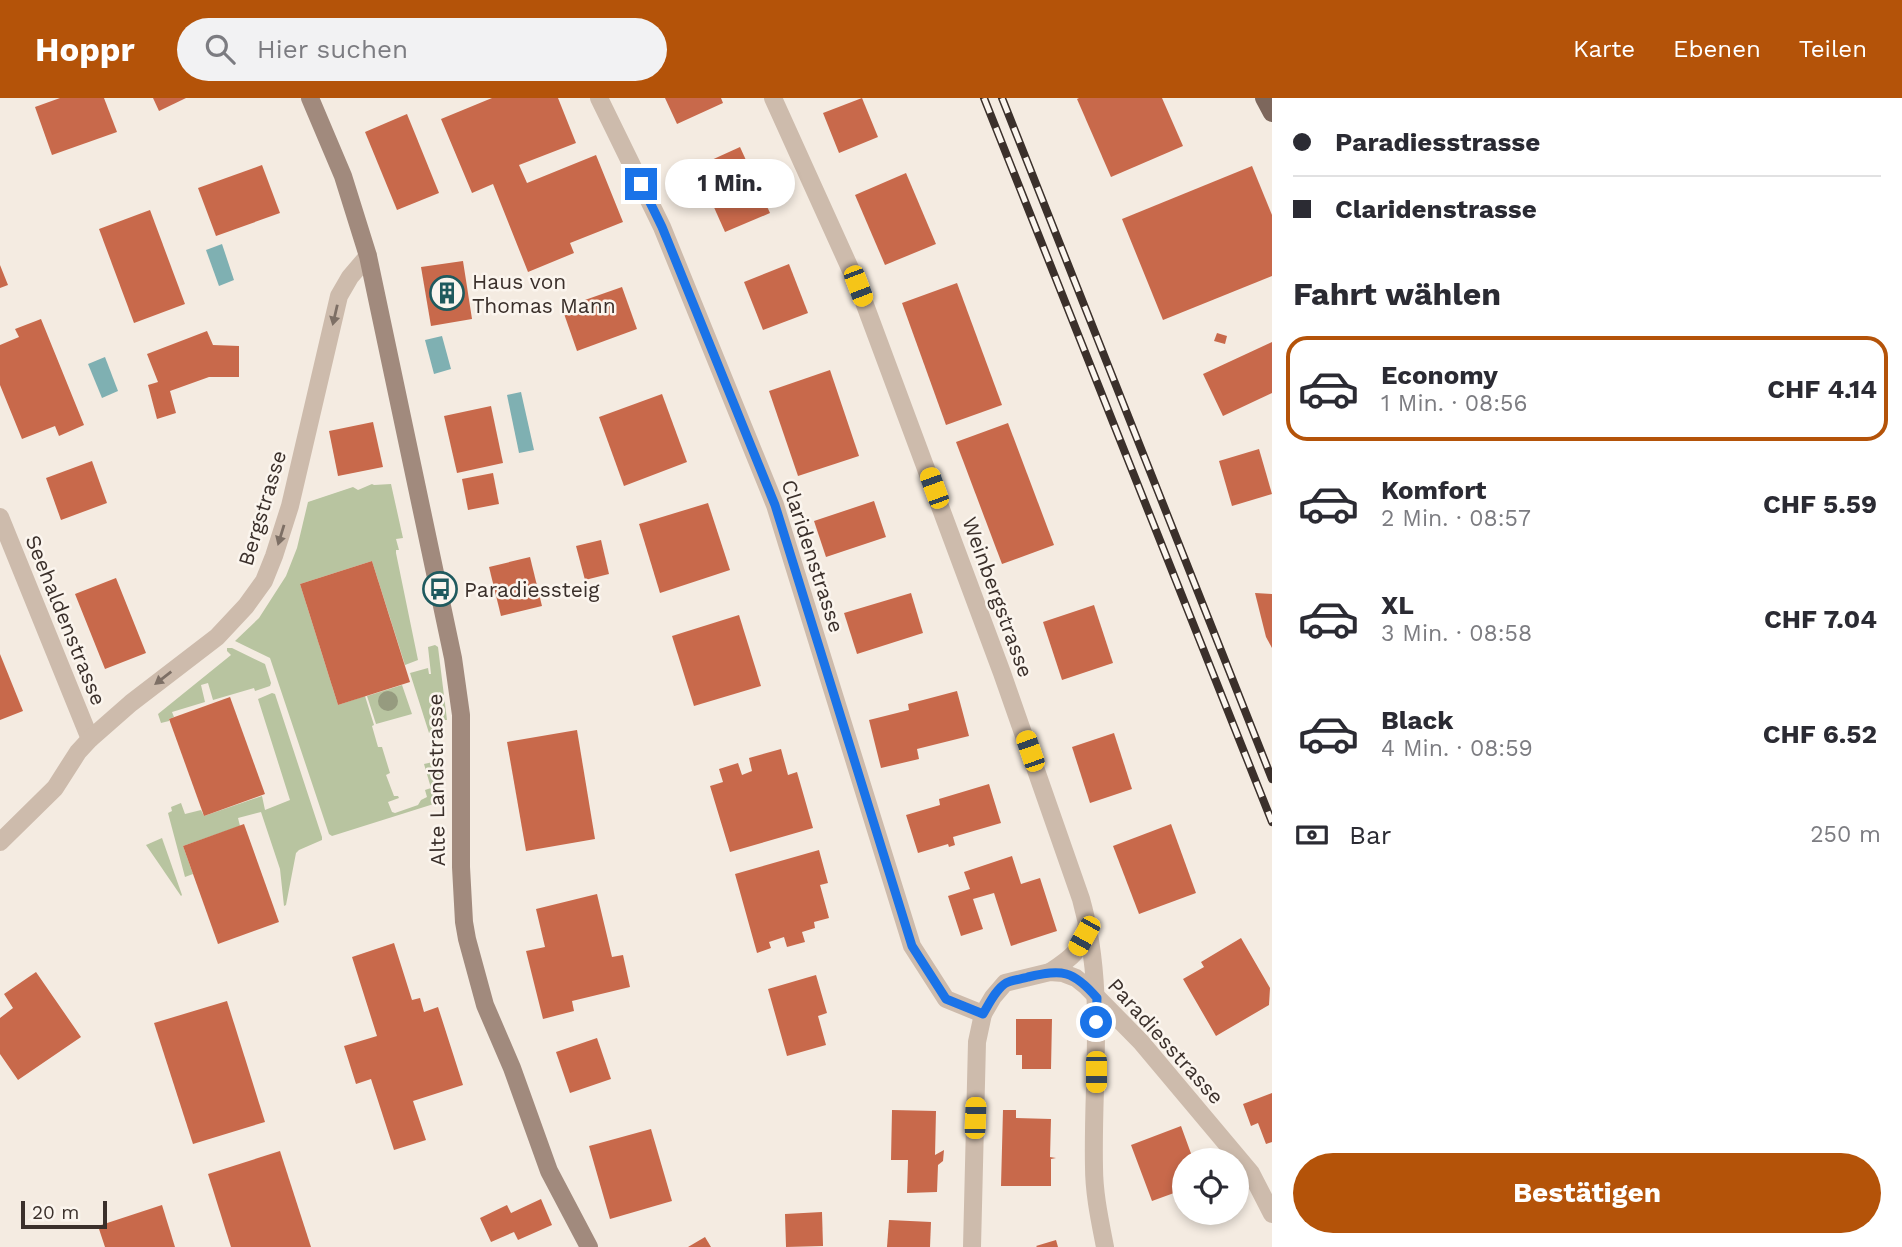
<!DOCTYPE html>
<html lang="de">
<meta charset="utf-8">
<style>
:root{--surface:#fff;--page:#f2f2f3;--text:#2b2b33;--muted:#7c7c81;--line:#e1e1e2;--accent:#b45309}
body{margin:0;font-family:"Work Sans",sans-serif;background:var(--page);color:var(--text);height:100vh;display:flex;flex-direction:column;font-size:26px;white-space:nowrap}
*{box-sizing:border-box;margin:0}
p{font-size:23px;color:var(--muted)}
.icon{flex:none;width:38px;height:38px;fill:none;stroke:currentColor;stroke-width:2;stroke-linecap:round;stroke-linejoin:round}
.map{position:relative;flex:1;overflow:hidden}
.side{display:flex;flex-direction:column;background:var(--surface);width:630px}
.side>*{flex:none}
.guide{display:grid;align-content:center;height:154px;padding:0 21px;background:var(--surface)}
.tools{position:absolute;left:1172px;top:1050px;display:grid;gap:14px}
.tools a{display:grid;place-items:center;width:77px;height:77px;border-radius:50%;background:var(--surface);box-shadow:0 4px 10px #0003;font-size:35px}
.scale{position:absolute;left:21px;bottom:18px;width:86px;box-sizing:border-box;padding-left:7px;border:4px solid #3b302b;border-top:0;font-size:19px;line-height:24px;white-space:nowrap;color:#3b302b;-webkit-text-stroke:5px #fbf5ee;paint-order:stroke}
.end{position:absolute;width:32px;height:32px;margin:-16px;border:9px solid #1a73e8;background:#fff;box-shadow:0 0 0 4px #fff}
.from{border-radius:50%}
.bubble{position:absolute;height:49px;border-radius:24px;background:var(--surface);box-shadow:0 4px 10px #0003;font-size:23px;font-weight:700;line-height:49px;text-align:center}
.car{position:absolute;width:21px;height:42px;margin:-21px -10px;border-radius:9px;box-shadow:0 0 5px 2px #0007;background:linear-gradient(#f5c518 24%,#345 0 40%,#f5c518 0 76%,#345 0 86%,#f5c518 0)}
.guide b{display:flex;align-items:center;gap:24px;height:66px;font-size:26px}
.guide b+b{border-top:2px solid var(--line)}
.guide i{width:18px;height:18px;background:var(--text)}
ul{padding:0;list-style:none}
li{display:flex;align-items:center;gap:21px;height:105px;margin:0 14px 10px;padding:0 7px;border:4px solid transparent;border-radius:21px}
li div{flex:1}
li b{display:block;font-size:26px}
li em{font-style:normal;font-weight:700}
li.current{border-color:var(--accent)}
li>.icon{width:63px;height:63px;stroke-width:1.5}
h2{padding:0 21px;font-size:32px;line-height:84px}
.pay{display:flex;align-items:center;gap:18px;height:77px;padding:0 21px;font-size:26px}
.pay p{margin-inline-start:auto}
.primary-button{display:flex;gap:14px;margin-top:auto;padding:14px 21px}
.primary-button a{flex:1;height:80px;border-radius:42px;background:var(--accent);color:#fff;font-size:28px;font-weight:700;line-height:80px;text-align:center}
header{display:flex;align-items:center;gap:42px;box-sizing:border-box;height:98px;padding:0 35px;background:var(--accent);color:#fff}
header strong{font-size:33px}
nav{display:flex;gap:38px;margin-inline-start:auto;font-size:24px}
.search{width:490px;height:63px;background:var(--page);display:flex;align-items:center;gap:18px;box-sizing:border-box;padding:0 24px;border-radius:38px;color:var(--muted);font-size:26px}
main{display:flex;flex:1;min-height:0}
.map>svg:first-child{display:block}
.green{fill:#b8c4a0}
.water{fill:#7fb0b2}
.building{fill:#c8694b}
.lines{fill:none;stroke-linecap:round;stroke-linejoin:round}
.street{stroke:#cdbbac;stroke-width:18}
.secondary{stroke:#a18a7d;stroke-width:18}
.primary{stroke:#7d675c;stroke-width:18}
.rail-casing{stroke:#3b302b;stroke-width:8}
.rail{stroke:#fbf5ee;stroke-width:5;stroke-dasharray:16;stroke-linecap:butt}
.tree{fill:#969b7f}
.oneway{fill:#7d6f65}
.route{stroke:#1a73e8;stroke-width:9}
.labels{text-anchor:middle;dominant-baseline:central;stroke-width:5;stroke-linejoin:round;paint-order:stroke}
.poi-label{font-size:21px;fill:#3b302b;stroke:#fbf5ee;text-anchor:start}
.street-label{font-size:21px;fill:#3b302b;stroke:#fbf5ee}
</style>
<header>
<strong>Hoppr</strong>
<div class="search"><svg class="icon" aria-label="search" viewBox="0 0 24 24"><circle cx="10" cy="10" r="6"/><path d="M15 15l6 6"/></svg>Hier suchen</div>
<nav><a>Karte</a><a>Ebenen</a><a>Teilen</a></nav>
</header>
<main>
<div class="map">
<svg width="1272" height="1149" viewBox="0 0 1272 1149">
<rect width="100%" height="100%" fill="#f4ebe1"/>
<!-- green -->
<g class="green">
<polygon points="372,386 374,387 391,386 403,440 396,441 399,452 396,452 396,455 418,562 405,567 372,463 300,486 338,607 365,598 374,627 372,628 378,649 382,649 390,675 386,677 394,698 398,698 399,700 388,704 392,714 395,715 418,707 421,702 427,699 425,692 431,690 424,666 433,664 440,665 440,704 332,738 329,736 270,560 235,543 259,520 286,478 297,450 308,404 353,389 358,392"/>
<path d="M435,547L438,549L447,622H443C444,631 437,633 429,635L410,575L428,570L429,576H431L428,549Z"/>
<polygon points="227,550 232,550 265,566 271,585 270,588 255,593 254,590 213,602 208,585 201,587 205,604 172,614 174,619 169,621 169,623 161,625 158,616 231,557 227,553"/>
<polygon points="402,587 412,616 376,626 367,598"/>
<polygon points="272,595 275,596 322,739 322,742 299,752 296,755 286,807 284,808 280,771 261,714 238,720 240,728 183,748 193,776 185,779 168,715 172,713 171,709 181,705 185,716 201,712 204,718 262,698 265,712 290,702 258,601"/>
<polygon points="162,740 182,797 181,798 146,747"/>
</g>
<!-- water -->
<g class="water">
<polygon points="222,146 234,182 219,188 206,152"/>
<polygon points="442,238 451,271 434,276 425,242"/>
<polygon points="105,259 118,293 102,300 88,266"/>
<polygon points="521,294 534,352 519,355 507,297"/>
</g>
<!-- building -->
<g class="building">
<polygon points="60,0 104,0 117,34 52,57 35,9"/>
<polygon points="153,0 186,0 159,13"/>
<polygon points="492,0 558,0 576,45 519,67 527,85 596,57 623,124 570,145 574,155 528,174 493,86 472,95 441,21"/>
<polygon points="665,0 721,0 723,5 677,26"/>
<polygon points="862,0 878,39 839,55 823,15"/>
<polygon points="1079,0 1162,0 1183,48 1111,79 1077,1"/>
<polygon points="407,16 439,95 397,112 365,34"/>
<polygon points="740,49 770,115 725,134 696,69"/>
<polygon points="262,67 280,115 216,138 198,90"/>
<polygon points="1252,68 1272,117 1272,178 1163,222 1122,121"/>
<polygon points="906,75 936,146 885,167 855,97"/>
<polygon points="150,112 185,206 134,225 99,131"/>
<polygon points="463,163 472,221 431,228 421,169"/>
<polygon points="789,166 808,215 763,232 744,184"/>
<polygon points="0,167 8,187 0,190"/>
<polygon points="957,185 1002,307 946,327 902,205"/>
<polygon points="622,189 637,231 577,253 562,210"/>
<polygon points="41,221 84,327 59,338 55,328 22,341 0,287 0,247 19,239 15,231"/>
<polygon points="207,233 213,247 239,248 239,279 209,279 170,293 176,315 157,321 148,287 158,284 147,256"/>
<polygon points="1217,235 1227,238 1225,246 1214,243"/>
<polygon points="1272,244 1272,295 1223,318 1203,276"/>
<polygon points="830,272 859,358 798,378 769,293"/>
<polygon points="662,296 687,364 624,388 599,319"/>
<polygon points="491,308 503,365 457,375 444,318"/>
<polygon points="373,324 383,369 338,378 329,333"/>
<polygon points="1008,325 1054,447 1002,466 956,344"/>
<polygon points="1259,351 1272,396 1232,408 1219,363"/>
<polygon points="92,363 107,405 61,422 46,380"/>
<polygon points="493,375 499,406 468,412 462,381"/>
<polygon points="874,403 886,439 826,459 814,423"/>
<polygon points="708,405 730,472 660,495 639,426"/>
<polygon points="601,442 609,476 585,482 576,448"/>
<polygon points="530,459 542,508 501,518 489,469"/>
<polygon points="372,463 410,584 338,607 300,486"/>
<polygon points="116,480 146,555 105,571 75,496"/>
<polygon points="911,495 923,535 857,556 844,515"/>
<polygon points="1255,495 1272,496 1272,550 1266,539"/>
<polygon points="1094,507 1113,565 1062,582 1043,524"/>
<polygon points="739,517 761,588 694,608 672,538"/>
<polygon points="0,556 23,613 0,622"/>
<polygon points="957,593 969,638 917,651 919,661 881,670 869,622 909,612 908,606"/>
<polygon points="230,599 265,696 204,718 169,621"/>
<polygon points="577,632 595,741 526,753 507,644"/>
<polygon points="1114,635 1132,691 1090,705 1072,649"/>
<polygon points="781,651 788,677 797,674 813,730 730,754 710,688 723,684 719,671 738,665 742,677 752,673 749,660"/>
<polygon points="989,686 1001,725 953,739 955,747 949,749 948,746 918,755 906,717 940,707 939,701"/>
<polygon points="244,726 279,824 218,846 183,748"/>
<polygon points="1171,726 1196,795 1139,816 1113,748"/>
<polygon points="819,752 828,785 820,787 829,820 814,824 815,830 802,834 805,844 787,849 784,839 769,844 771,850 757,855 735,776"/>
<polygon points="1012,758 1021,786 1040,780 1057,833 1011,848 994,795 973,801 983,831 961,838 948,798 970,791 964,774"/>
<polygon points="597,796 612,859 623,857 630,889 572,903 574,913 543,921 526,853 545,849 536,811"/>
<polygon points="1241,840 1270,890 1269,907 1216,938 1183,881 1204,869 1201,864"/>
<polygon points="394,845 412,902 420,900 424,914 438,909 463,987 413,1003 426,1042 394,1052 371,981 356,986 344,948 377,938 352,859"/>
<polygon points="36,874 81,939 18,982 0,956 0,920 13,910 4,896"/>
<polygon points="816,877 827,915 818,918 826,947 787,958 768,891"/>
<polygon points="227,903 265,1024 193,1046 154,925"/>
<polygon points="1016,921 1052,921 1051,971 1022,971 1022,957 1016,957"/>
<polygon points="597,940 611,981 570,995 556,954"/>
<polygon points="1272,995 1272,1044 1266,1046 1258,1025 1251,1028 1243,1006"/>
<polygon points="892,1012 936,1013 935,1057 944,1052 943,1063 938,1067 937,1094 907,1095 908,1062 891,1062"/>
<polygon points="1003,1012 1016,1012 1016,1020 1051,1021 1050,1059 1056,1060 1051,1061 1051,1088 1001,1088"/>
<polygon points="1181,1028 1193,1061 1212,1054 1215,1062 1185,1062 1185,1091 1152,1103 1131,1047"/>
<polygon points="651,1031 672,1103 610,1121 589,1048"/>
<polygon points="280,1053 311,1149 231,1149 208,1076"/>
<polygon points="541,1101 552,1127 518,1142 514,1134 491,1144 480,1120 507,1107 511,1115"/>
<polygon points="162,1107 175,1149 105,1149 98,1128"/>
<polygon points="822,1114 823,1148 786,1149 785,1116"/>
<polygon points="889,1122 931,1124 930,1149 887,1149"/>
<polygon points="705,1139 711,1149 688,1149"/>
<polygon points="1056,1142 1058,1149 1037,1149 1036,1148"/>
</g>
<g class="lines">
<!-- street -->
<g class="street">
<polyline points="599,0 662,129 775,407 912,848 946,901 983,916"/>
<path d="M773,0L858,188L1002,575L1081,801C1106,889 1092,979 1094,1069C1094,1096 1100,1123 1105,1149"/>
<polyline points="0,419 90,641"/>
<polyline points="0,744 55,690 78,654 90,641 131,605 217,539 246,508 264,483 274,458 290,408 339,198 350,179 368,158"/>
<path d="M1050,874C1073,859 1081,853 1087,826"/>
<polyline points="972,1149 977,944 983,916 993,899 1005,885 1050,874 1063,875 1076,880 1086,888 1141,944 1251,1075 1272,1116"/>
</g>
<!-- secondary -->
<polyline class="secondary" points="310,0 343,78 368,158 453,560 461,617 461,769 464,824 467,841 485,907 512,970 549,1073 589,1149"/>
<!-- primary -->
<polyline class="primary" points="1264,0 1272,15"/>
<!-- rail casing -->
<g class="rail-casing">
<g id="rail">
<polyline points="984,0 1272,724"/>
<polyline points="1002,0 1272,681"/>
</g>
</g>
<!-- rail -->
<use href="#rail" class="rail"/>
</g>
<!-- trees -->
<circle class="tree" cx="388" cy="603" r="10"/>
<!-- one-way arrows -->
<defs><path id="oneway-solid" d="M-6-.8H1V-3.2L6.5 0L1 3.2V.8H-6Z" transform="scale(1.75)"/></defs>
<g class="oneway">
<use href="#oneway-solid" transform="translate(335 217) rotate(103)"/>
<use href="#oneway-solid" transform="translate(281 437) rotate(107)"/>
<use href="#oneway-solid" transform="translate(163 580) rotate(142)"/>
</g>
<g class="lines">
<!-- route -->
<path class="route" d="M641,86L662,129L775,407L912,848L946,901L983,916C989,906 996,891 1006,885C1012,882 1022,881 1028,879C1062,871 1073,872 1097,900L1096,924"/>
</g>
<!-- icons -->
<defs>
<g id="building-ring" transform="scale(1.75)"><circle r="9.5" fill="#fbf5ee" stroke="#1f5a5e" stroke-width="1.5"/><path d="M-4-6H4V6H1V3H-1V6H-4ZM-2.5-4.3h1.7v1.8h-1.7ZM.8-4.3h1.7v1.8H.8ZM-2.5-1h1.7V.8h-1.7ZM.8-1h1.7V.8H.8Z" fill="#1f5a5e"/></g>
<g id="bus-ring" transform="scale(1.75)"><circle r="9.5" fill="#fbf5ee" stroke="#1f5a5e" stroke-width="1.5"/><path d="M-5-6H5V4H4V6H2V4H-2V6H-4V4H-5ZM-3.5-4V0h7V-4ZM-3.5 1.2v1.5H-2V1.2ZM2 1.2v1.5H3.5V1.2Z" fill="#1f5a5e"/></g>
</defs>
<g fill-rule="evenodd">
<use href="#building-ring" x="447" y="195"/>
<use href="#bus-ring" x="440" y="491"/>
</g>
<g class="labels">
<!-- poi labels -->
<g class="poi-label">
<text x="472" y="183">Haus von<tspan x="472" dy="24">Thomas Mann</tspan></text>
<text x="464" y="491">Paradiessteig</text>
</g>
<!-- street labels -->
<g class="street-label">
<text transform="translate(262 410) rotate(-73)">Bergstrasse</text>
<text transform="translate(813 458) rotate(72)">Claridenstrasse</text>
<text transform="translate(998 499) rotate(70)">Weinbergstrasse</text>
<text transform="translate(66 522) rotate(68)">Seehaldenstrasse</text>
<text transform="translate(436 682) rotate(-91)">Alte Landstrasse</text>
<text transform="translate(1166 943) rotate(48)">Paradiesstrasse</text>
</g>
</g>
</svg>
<div class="tools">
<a><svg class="icon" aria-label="locate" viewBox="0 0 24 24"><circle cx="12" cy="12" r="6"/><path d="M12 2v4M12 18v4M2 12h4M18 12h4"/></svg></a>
</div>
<div class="scale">20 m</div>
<i class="end from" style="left:1096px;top:924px"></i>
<i class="end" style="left:641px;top:86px"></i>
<div class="bubble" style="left:665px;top:61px;width:130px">1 Min.</div>
<i class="car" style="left:858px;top:188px;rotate:159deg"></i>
<i class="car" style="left:934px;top:390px;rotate:340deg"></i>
<i class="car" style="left:1030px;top:653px;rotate:341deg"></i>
<i class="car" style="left:1084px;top:838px;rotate:209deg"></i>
<i class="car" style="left:1096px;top:974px;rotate:180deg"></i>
<i class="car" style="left:975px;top:1020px;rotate:2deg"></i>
</div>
<section class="side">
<div class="guide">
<b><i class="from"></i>Paradiesstrasse</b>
<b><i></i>Claridenstrasse</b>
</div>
<h2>Fahrt wählen</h2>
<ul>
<li class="current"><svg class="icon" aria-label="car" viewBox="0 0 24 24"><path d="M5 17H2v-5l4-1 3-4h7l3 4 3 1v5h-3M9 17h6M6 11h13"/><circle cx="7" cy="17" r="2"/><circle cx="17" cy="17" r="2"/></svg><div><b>Economy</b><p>1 Min. · 08:56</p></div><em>CHF 4.14</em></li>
<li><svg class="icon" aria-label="car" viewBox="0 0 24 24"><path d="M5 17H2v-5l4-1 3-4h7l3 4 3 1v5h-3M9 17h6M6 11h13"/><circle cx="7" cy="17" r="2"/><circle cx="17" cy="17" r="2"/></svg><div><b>Komfort</b><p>2 Min. · 08:57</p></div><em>CHF 5.59</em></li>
<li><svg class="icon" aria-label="car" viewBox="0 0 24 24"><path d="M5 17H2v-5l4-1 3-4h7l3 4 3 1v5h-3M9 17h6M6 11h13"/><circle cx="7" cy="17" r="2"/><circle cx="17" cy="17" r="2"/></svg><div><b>XL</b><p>3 Min. · 08:58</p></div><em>CHF 7.04</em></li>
<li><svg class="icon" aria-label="car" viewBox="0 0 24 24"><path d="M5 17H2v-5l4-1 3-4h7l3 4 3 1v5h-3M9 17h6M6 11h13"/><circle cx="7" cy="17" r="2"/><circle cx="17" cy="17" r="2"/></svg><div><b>Black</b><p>4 Min. · 08:59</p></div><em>CHF 6.52</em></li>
</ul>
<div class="pay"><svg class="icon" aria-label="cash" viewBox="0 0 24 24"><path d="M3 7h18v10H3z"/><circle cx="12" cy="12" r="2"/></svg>Bar<p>250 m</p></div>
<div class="primary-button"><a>Bestätigen</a></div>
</section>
</main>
